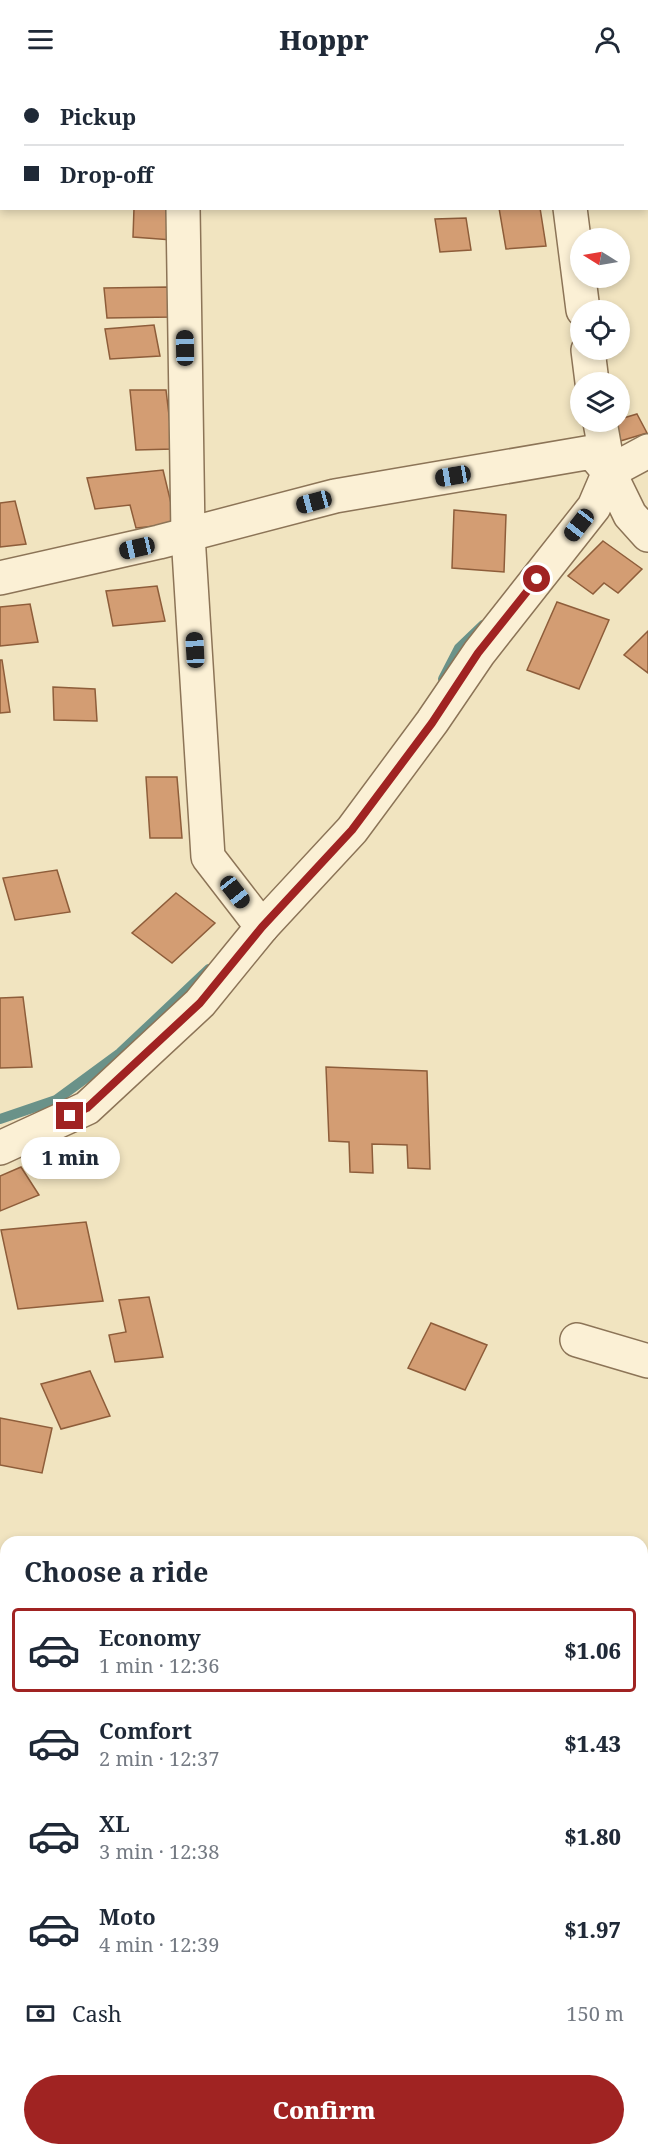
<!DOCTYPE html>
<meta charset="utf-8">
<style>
:root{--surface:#fff;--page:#f6f6f7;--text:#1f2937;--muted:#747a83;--line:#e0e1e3;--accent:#a02322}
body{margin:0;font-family:"Noto Serif",serif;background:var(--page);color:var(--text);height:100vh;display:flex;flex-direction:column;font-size:22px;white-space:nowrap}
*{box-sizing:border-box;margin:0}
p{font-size:20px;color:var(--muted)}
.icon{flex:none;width:33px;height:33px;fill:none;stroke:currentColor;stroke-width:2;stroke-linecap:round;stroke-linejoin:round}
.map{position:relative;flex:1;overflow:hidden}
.panel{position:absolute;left:0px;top:1458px;width:648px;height:620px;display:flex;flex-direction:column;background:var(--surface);border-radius:18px 18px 0 0;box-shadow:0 3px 9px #0003}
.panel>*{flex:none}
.banner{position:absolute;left:0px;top:0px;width:648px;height:132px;box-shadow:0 3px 9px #0003;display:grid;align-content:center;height:132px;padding:0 24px;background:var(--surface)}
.needle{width:39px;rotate:281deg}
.fabs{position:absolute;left:570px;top:150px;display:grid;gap:12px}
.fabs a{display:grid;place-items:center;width:60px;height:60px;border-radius:50%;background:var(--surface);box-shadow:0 3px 9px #0003;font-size:30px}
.end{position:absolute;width:27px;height:27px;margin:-14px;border:8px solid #a02322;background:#fff;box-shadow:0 0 0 3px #fff}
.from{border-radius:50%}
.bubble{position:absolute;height:42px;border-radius:21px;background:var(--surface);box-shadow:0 3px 9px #0003;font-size:20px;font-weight:800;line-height:42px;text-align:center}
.car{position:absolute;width:18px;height:36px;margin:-18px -9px;border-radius:8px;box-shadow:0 0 4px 2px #0007;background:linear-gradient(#222 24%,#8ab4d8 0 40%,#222 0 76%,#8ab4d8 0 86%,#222 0)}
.banner b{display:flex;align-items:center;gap:21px;height:57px;font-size:22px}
.banner b+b{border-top:2px solid var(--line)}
.banner i{width:15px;height:15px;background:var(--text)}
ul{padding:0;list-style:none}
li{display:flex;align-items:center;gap:18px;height:84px;margin:0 12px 9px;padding:0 12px;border:3px solid transparent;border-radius:6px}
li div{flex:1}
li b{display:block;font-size:22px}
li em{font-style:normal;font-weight:800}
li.active{border-color:var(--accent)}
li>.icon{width:54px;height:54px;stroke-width:1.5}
h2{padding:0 24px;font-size:27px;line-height:72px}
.pay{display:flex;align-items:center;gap:15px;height:66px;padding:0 24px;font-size:22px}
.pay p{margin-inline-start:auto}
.cta{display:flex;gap:12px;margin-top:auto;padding:12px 24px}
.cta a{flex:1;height:69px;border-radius:36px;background:var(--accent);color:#fff;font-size:24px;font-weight:800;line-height:69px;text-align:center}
header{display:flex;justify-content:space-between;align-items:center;height:78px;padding:0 24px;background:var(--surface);font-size:27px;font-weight:800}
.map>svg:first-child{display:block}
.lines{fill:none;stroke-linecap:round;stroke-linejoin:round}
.stream{stroke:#6a9289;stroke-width:10}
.building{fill:#d39d73;stroke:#8e5d3a;stroke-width:1.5}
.pedestrian-casing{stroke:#8c7457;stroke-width:27}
.minor-casing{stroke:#8c7457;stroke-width:36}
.tertiary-casing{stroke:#8c7457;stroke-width:36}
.pedestrian{stroke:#fbf0d5;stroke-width:24}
.minor{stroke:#fbf0d5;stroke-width:33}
.tertiary{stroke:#fbf0d5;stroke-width:33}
.route{stroke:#a02322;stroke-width:8}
</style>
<header><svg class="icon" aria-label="menu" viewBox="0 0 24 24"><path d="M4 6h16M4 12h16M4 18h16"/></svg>Hoppr<svg class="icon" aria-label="person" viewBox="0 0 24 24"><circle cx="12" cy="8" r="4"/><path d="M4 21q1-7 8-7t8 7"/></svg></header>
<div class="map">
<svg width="648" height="2077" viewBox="0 0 648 2077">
<rect width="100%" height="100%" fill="#f1e4c0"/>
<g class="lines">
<!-- stream -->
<g class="stream">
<polyline points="443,601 459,570 483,547"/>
<polyline points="0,1041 56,1022 120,975 209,891"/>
</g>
</g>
<!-- building -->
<g class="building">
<rect x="464" y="0" width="58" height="2"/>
<polygon points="134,130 173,130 172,162 133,159"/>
<polygon points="499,130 540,130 546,168 506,171"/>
<polygon points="466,140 471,172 440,174 435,141"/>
<polygon points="169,209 172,239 107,240 104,210"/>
<polygon points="154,247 160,278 110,281 105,251"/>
<polygon points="130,312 166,312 173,371 136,372"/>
<polygon points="637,336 647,355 617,364 613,344 620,344 620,341"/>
<polygon points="163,392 176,446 136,450 130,427 95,431 87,400"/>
<polygon points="15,423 26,466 0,469 0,425"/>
<polygon points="454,432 506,437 504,494 452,490"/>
<polygon points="603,463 642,491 618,515 604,505 593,516 568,498"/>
<polygon points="157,508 165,543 113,548 106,513"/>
<polygon points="557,524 609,542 579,611 527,592"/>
<polygon points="30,526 38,564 0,568 0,529"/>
<polygon points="648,553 648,595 624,577"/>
<polygon points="0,582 2,582 10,634 0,635"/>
<polygon points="53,609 95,611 97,643 54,642"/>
<polygon points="146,699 177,699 182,760 150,760"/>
<polygon points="57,792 70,834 15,842 3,800"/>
<polygon points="176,815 215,845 172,885 132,855"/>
<polygon points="23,919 32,989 0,990 0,920"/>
<polygon points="326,989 427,993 430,1091 408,1090 407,1067 372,1066 373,1095 350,1094 349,1064 329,1063"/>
<polygon points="21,1089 39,1117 0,1133 0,1098"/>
<polygon points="86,1144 103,1223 18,1231 1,1152"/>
<polygon points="149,1219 163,1279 115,1284 109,1257 126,1254 119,1222"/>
<polygon points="431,1245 487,1267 465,1312 408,1290"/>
<polygon points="90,1293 110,1338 61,1351 41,1306"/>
<polygon points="0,1340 52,1350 42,1395 0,1387"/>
<polygon points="642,1570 648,1571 648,1631 642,1630"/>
<polygon points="0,1907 6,1908 6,1960 0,1959"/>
<polygon points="6,1983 6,2041 0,2040"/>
<polygon points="6,2064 6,2072 58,2072 58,2077 6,2077"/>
</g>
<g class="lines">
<!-- pedestrian casing -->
<g class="pedestrian-casing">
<g id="pedestrian">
<polyline points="573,0 583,2"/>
<polyline points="632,2 648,0"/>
</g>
</g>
<!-- minor casing -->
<g class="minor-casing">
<g id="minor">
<polyline points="182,0 182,2"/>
<polyline points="552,0 553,2"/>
<polyline points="183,130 188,457 208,779 262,849"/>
<polyline points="570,130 583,232"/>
<polyline points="588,272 592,304"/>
<polyline points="600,344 609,394 630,437 648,457"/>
<polyline points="0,1070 87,1030 200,925 262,849 352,752 432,644 479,575 594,429 609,394"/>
<polyline points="577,1262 648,1283"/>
<polyline points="642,2056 648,2046"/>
</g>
</g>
<!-- tertiary casing -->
<g class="tertiary-casing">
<polyline id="tertiary" points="0,500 159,464 335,418 592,374 609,394 648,373"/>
</g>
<!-- pedestrian -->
<use href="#pedestrian" class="pedestrian"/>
<!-- minor -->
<use href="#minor" class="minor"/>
<!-- tertiary -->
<use href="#tertiary" class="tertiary"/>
</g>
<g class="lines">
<!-- route -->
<polyline class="route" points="70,1038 87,1030 200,925 262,849 352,752 432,645 478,575 537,501"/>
</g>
</svg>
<div class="fabs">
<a><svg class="needle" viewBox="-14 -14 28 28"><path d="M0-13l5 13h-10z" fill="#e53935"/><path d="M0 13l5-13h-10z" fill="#747a83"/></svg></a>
<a><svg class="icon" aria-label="locate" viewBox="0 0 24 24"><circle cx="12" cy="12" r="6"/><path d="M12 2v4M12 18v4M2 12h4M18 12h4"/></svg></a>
<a><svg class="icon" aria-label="layers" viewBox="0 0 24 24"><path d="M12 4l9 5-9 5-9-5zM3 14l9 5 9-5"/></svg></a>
</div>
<i class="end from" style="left:537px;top:501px"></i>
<i class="end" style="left:70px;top:1038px"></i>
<div class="bubble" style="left:21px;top:1059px;width:99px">1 min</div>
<i class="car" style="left:185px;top:270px;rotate:359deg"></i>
<i class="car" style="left:453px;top:398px;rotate:260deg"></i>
<i class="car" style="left:314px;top:424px;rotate:255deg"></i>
<i class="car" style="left:579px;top:447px;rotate:218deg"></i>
<i class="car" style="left:137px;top:470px;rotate:257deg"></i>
<i class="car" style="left:195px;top:572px;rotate:357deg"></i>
<i class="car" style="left:235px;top:814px;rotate:142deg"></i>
<div class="banner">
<b><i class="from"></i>Pickup</b>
<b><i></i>Drop-off</b>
</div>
<section class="panel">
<h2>Choose a ride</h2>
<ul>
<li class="active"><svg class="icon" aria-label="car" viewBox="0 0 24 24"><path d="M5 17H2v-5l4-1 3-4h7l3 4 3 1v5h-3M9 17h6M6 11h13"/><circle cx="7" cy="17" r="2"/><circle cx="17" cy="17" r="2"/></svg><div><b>Economy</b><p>1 min · 12:36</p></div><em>$1.06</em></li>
<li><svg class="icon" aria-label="car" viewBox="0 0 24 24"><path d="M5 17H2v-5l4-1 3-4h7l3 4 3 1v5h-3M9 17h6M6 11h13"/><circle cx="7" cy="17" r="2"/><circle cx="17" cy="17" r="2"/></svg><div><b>Comfort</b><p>2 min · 12:37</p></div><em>$1.43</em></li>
<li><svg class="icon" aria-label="car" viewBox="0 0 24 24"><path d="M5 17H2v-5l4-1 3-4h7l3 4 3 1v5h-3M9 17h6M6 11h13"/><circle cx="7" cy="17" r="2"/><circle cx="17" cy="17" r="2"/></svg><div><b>XL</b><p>3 min · 12:38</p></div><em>$1.80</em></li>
<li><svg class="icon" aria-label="car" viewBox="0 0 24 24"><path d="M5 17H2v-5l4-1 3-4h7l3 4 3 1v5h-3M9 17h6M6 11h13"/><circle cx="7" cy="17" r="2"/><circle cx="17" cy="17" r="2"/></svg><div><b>Moto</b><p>4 min · 12:39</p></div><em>$1.97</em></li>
</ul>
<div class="pay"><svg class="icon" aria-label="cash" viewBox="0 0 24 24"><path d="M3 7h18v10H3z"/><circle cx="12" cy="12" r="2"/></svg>Cash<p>150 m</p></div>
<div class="cta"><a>Confirm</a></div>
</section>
</div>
